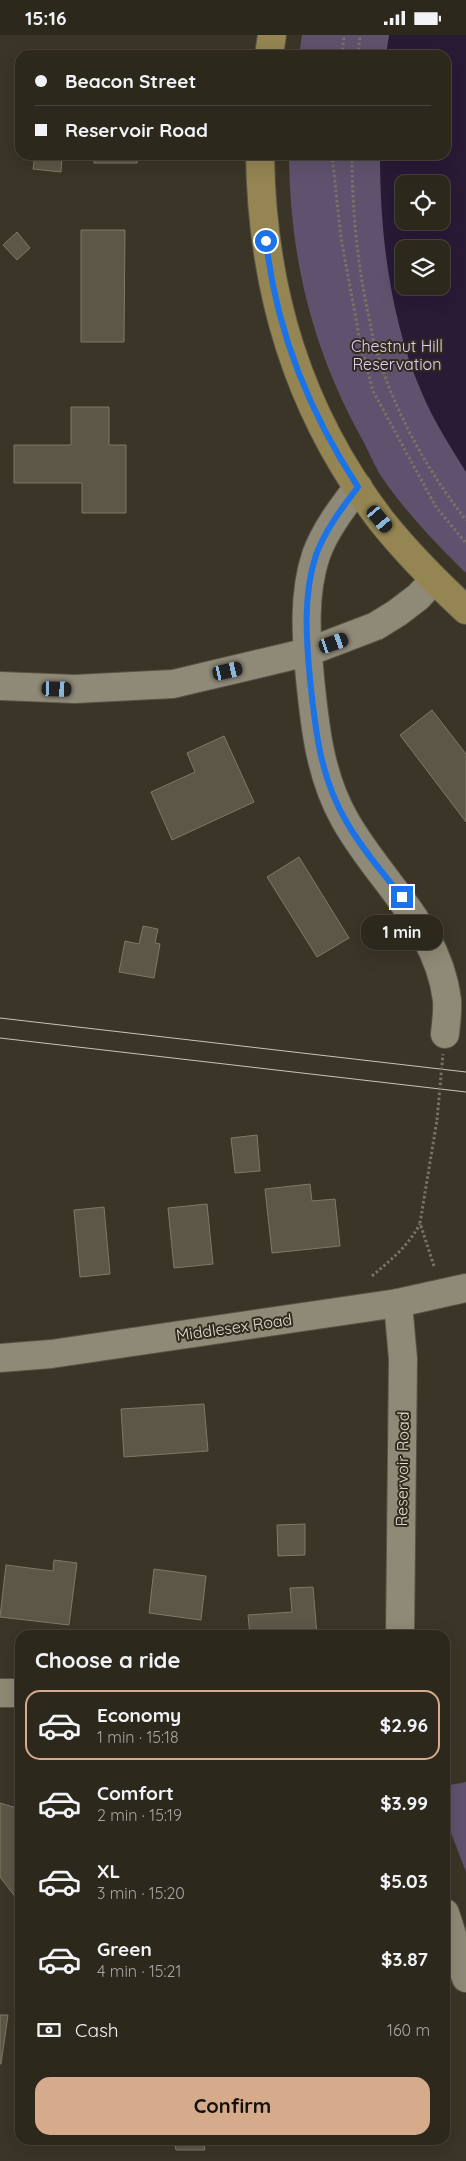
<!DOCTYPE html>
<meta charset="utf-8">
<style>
:root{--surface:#2c281c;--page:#383429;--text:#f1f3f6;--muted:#a6a6a3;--line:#48443b;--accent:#d6ab8b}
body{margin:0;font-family:Quicksand,sans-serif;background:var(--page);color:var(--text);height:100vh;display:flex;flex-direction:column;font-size:19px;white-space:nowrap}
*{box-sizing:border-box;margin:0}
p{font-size:16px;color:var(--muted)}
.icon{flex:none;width:28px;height:28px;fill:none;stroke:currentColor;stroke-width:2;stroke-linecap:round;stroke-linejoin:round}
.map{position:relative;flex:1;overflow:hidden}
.panel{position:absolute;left:15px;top:1595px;width:435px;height:515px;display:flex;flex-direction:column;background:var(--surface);border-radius:15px;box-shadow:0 5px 20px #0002,0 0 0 1px var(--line)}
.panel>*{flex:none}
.guide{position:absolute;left:15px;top:15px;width:436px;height:110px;border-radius:15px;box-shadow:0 5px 20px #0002,0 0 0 1px var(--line);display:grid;align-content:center;height:110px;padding:0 20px;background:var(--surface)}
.tools{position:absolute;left:395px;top:140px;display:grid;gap:10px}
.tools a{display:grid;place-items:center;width:55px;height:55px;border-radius:10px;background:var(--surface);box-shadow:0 5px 20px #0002,0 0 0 1px var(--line);font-size:25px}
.end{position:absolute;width:22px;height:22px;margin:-11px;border:6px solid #1a73e8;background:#fff;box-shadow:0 0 0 2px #fff}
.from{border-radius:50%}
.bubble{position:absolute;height:35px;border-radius:15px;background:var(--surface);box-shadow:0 5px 20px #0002,0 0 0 1px var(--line);font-size:16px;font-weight:700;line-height:35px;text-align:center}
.car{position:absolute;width:15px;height:30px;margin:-15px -8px;border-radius:6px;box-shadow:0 0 4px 1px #0007;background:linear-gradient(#222 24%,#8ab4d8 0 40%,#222 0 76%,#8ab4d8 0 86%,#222 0)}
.guide b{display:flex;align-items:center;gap:18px;height:48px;font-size:19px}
.guide b+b{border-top:1px solid var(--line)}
.guide i{width:12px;height:12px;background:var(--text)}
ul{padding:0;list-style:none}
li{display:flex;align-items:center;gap:15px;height:70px;margin:0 10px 8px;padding:0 10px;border:2px solid transparent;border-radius:15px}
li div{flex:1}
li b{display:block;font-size:19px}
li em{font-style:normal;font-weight:700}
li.active{border-color:var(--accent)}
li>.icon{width:45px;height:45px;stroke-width:1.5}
h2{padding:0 20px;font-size:22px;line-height:60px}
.pay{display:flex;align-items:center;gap:12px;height:55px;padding:0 20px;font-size:19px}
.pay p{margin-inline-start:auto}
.action{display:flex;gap:10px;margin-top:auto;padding:10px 20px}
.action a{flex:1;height:58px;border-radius:15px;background:var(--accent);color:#111;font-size:20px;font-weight:700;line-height:58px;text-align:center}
.status{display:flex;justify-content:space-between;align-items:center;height:35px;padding:0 25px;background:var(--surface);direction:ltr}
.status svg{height:14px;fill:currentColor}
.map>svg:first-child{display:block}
.green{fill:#60526e;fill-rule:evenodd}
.water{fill:#291a36;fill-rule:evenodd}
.building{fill:#5c5746;stroke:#7f7968}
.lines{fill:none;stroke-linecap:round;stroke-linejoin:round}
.minor-casing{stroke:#575346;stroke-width:30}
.major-casing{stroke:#575346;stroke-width:30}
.path{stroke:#777365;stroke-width:3;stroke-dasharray:2.5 2.5;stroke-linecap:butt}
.minor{stroke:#8f8977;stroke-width:28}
.major{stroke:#948552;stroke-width:28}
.tram{stroke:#c8c4ba;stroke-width:1}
.path-bridge{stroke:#777365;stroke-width:3;stroke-dasharray:2.5 2.5;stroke-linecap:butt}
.route{stroke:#1a73e8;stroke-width:6}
.labels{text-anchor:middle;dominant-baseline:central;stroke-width:4;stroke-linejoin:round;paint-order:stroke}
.park-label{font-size:16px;fill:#e5cefd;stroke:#302b1c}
.street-label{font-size:16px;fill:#e2dfd5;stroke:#302b1c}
</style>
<div class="status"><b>15:16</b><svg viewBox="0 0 49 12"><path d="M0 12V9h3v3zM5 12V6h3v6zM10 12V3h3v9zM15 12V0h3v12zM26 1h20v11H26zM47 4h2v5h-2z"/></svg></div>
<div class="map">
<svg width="466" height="2126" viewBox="0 0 466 2126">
<rect width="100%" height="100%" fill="#3a3526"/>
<!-- green -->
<g class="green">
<path d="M302,0H466V538C435,508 403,474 379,438C373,427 368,415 362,404C312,313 290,224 289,120H446V20H299ZM404,149H441V186H404ZM404,214H441V251H404Z"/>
<polygon points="466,1747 466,1837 445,1782 445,1751"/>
</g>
<!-- water -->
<path class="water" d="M389,0H466V437C450,411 433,385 421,356C390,283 380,199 380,120H446V20H386ZM404,149H441V186H404ZM404,214H441V251H404Z"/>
<!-- building -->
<g class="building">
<polygon points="35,120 62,120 61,137 33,134"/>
<rect x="94" y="120" width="43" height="8"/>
<polygon points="81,195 125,195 124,307 81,307"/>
<polygon points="17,197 30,213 17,225 3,210"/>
<polygon points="71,372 109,372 109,410 126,410 126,478 82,478 82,448 14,448 14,410 71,410"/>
<polygon points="432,675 466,719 466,787 400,700"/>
<polygon points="224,701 254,767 172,805 151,757 195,737 187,718"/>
<polygon points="299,822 349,903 317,922 267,842"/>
<polygon points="143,891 158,894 155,908 160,909 154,943 119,937 125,906 139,909"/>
<polygon points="257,1100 260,1136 235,1138 231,1103"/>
<polygon points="310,1149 312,1166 335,1164 340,1211 272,1218 265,1154"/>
<polygon points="207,1169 213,1229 174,1233 168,1173"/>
<polygon points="104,1172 110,1239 80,1242 74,1175"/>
<polygon points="204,1369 208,1416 124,1422 121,1374"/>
<polygon points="305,1489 305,1520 278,1521 277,1490"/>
<polygon points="54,1525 77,1528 69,1590 0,1582 6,1530 53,1536"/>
<polygon points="154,1534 206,1541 201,1585 149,1578"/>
<polygon points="313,1552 317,1600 250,1600 248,1580 292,1577 290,1553"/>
<polygon points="0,1768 20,1774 20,1821 18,1828 20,1831 20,1868 0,1842"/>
<polygon points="0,1980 8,1980 1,2029 0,2029"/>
<polygon points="174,2105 203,2105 205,2115 176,2115"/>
</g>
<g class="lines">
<!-- minor casing -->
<g class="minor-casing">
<g id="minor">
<path d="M358,452C342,473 325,495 316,520C303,559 306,602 310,643C315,693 320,741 345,785C379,846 438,891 447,965C448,976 446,988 445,999"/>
<polyline points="0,651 75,654 173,649 308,617 376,591 397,578 418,562 434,545"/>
<polyline points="398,1268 403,1324 400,1600"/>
<polyline points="0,1323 51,1319 398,1268 466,1253"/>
<polyline points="0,1658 20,1658"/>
<polyline points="445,1878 466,1943"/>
</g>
</g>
<!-- major casing -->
<g class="major-casing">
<g id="major">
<polyline points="269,20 272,0"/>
<path d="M260,120C262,255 298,376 380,484C406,517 436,547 466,575"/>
</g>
</g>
<!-- path -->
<g class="path">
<polyline points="342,20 344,0"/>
<polyline points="358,20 360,0"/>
<polyline points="332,120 341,203 361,311 373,356 436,472 466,508"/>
<path d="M352,120C352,173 357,226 368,278C371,290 372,303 376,315C395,377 426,434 466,485"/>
<polyline points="434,1231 420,1188 437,1085"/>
<path d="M372,1241C391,1225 408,1211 420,1189"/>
</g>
<!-- minor -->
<use href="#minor" class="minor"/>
<!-- major -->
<use href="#major" class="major"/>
<!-- tram -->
<g class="tram">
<polyline points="0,983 466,1037"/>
<polyline points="0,1003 466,1057"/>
</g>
<!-- path-bridge -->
<polyline class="path-bridge" points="437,1085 443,1019"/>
</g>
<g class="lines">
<!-- route -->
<path class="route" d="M266,206C276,296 309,377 358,452C342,473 325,495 316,520C303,560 306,602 310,644C315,693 320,742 346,786C361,813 383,838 402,862"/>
</g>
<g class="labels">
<!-- park labels -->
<g class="park-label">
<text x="397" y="311">Chestnut Hill<tspan x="397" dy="18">Reservation</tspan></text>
</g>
<!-- street labels -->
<g class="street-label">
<text transform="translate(234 1292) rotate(-8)">Middlesex Road</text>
<text transform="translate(402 1434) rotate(-89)">Reservoir Road</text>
</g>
</g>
</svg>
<div class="tools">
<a><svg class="icon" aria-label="locate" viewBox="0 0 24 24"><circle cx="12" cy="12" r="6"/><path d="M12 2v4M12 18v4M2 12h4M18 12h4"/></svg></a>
<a><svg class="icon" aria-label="layers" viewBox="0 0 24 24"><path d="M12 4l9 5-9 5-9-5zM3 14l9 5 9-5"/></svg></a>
</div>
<i class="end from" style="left:266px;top:206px"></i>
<i class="end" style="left:402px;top:862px"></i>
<div class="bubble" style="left:361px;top:880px;width:82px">1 min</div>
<i class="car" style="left:380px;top:484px;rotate:140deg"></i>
<i class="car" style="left:334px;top:608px;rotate:71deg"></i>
<i class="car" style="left:228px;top:636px;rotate:77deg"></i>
<i class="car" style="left:57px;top:654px;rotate:92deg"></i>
<div class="guide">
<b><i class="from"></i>Beacon Street</b>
<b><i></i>Reservoir Road</b>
</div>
<section class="panel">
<h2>Choose a ride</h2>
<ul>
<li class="active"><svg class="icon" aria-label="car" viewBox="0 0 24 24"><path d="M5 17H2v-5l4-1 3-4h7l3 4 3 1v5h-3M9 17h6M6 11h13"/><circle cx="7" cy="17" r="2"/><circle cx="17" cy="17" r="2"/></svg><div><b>Economy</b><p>1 min · 15:18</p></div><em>$2.96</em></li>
<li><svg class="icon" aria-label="car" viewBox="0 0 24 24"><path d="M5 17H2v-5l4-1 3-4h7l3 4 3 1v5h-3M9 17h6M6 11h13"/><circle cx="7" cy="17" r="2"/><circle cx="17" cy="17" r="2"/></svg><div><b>Comfort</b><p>2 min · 15:19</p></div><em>$3.99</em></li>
<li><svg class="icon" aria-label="car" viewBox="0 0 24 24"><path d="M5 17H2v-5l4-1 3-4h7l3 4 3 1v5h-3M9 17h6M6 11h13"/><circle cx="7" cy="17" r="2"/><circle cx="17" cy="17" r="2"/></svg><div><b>XL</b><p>3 min · 15:20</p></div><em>$5.03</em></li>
<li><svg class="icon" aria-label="car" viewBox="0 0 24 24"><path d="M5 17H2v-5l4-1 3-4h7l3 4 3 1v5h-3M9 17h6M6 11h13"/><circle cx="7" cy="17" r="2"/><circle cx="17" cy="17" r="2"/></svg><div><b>Green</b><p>4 min · 15:21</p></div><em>$3.87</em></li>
</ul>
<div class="pay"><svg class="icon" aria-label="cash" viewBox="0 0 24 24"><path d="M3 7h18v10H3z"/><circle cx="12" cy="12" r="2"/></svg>Cash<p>160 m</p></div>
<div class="action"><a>Confirm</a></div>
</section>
</div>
